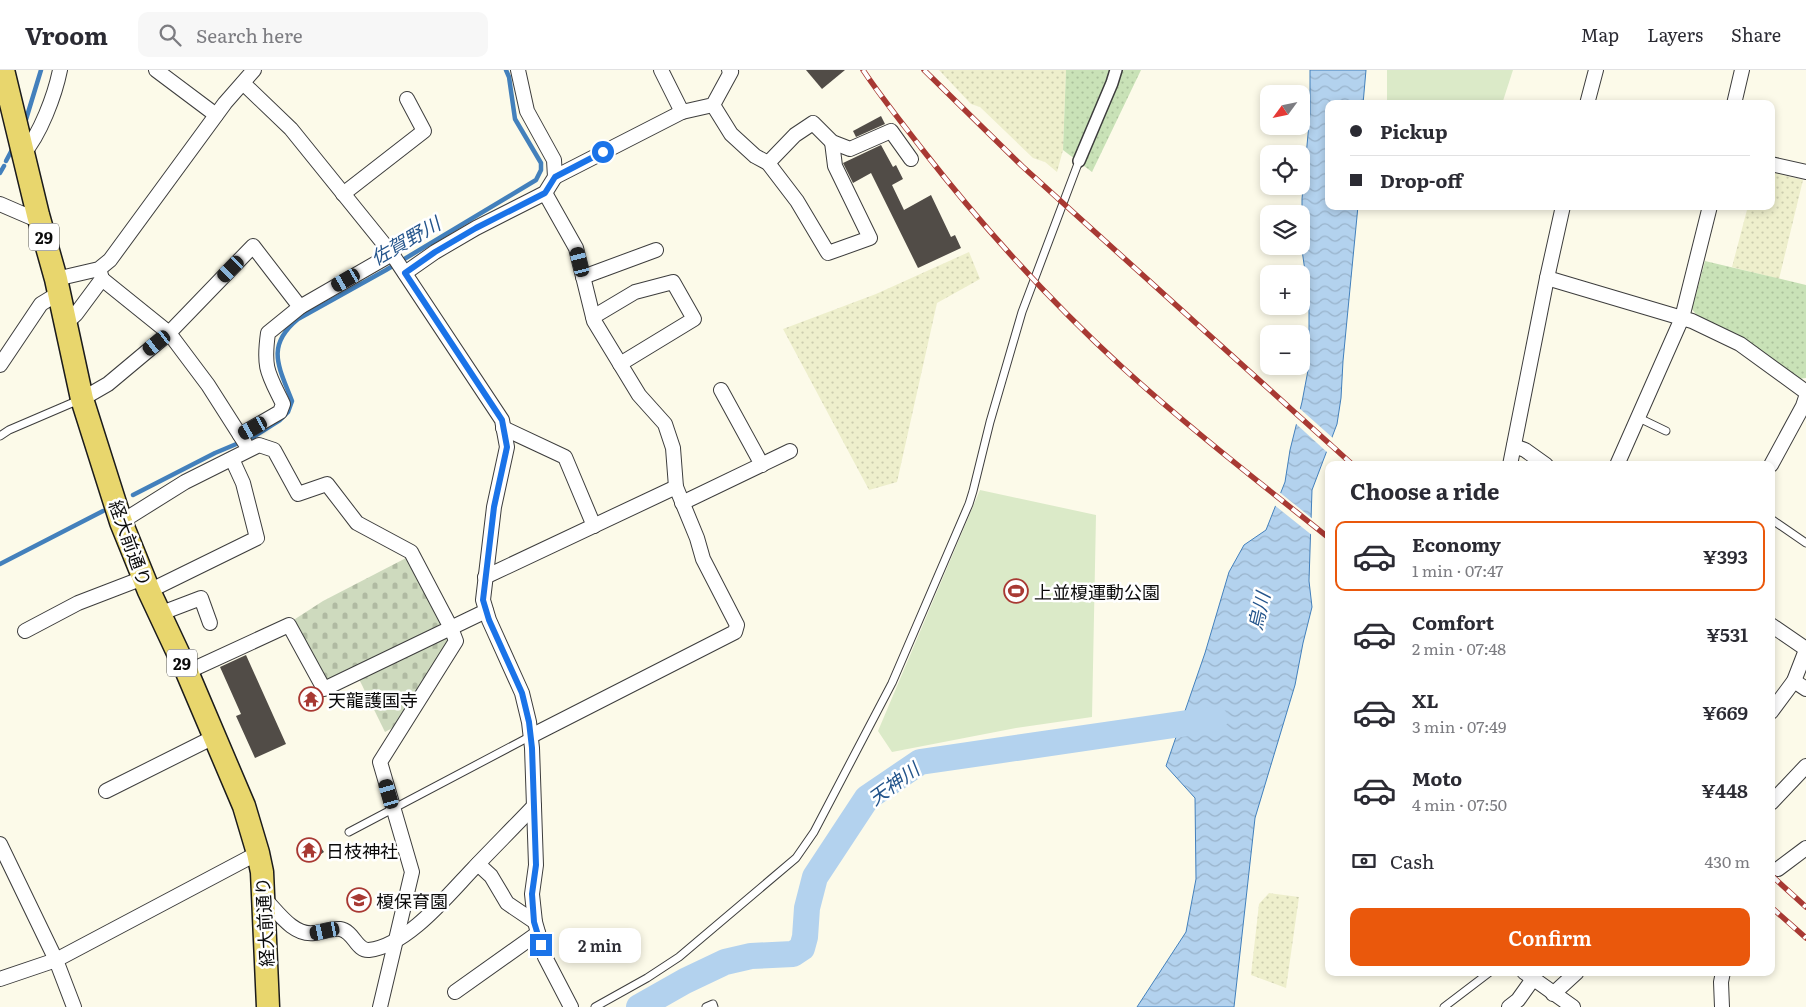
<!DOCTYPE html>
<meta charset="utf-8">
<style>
:root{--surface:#fff;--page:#f7f7f7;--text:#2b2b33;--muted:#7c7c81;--line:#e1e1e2;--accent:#ea580c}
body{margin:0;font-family:Literata,"Noto Sans JP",serif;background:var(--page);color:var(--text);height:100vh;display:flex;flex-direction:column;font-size:19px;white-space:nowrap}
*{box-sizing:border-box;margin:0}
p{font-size:16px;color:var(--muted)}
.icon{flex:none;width:28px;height:28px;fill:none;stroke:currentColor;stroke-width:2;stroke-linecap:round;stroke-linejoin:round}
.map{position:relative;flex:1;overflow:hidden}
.sheet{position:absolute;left:1325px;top:391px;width:450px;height:515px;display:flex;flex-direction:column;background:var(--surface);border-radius:10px;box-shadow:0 2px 8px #0003}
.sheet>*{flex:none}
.top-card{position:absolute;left:1325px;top:30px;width:450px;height:110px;border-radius:10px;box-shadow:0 2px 8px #0003;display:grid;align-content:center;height:110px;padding:0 25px;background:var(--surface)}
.needle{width:32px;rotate:237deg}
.tools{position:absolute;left:1260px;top:15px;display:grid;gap:10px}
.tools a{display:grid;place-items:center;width:50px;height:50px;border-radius:10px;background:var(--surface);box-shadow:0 2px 8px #0003;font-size:25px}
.end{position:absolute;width:22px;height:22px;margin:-11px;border:6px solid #1a73e8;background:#fff;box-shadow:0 0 0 2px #fff}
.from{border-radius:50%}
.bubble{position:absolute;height:35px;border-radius:10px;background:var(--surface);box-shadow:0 2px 8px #0003;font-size:16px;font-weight:600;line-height:35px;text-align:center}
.car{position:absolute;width:15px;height:30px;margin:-15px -8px;border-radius:6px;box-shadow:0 0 4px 1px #0007;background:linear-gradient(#222 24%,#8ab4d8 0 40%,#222 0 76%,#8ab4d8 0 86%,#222 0)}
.top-card b{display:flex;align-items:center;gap:18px;height:48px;font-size:19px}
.top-card b+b{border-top:1px solid var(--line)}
.top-card i{width:12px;height:12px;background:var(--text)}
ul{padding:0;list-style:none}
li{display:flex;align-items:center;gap:15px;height:70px;margin:0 10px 8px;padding:0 15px;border:2px solid transparent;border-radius:10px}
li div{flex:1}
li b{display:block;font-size:19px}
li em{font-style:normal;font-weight:600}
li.selected{border-color:var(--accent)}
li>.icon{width:45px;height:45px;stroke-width:1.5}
h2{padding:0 25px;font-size:22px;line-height:60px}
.pay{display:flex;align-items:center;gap:12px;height:55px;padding:0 25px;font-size:19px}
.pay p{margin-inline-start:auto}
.primary-button{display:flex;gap:10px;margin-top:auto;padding:10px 25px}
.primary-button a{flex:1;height:58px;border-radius:10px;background:var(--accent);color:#fff;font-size:20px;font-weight:600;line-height:58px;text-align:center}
header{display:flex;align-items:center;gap:30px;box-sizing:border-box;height:70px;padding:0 25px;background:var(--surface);border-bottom:1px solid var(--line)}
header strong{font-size:24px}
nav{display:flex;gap:28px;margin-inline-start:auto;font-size:18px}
.search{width:350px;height:45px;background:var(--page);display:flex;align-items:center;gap:12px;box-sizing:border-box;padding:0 18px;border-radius:10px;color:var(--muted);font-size:19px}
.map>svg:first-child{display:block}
.farmland{fill:url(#farmland-dots)}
.cemetery{fill:url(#cemetery-stones)}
.park{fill:url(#park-dots)}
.pitch{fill:#dbeac8}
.water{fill:url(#water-waves);stroke:#4380bc}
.pier{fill:#fcfae9}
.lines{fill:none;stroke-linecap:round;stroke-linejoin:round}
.stream{stroke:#4380bc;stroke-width:4.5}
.river{stroke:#b3d2ee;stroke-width:26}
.building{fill:#514c47}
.service-casing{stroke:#3d3d3d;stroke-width:9}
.pedestrian-casing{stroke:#3d3d3d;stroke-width:14}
.minor-casing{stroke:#3d3d3d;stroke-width:16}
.primary-casing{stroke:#1b1b1b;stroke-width:25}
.service{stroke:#fff;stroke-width:7}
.pedestrian{stroke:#fff;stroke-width:11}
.minor{stroke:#fff;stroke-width:14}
.primary{stroke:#e8d66d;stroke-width:22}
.rail-casing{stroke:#a83933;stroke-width:5.5}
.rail{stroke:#fff;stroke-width:4;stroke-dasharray:11;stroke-linecap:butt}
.route{stroke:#1a73e8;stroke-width:6}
.labels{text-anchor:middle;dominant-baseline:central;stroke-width:5;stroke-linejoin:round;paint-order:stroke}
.shield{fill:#fff;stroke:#545454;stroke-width:1}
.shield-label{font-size:16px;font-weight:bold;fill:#0a0a0a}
.street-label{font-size:18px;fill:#0a0a0a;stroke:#fff}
.poi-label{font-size:18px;fill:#0a0a0a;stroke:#fff;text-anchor:start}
.water-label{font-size:19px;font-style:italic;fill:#23548b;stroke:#fff}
</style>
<header>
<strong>Vroom</strong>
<div class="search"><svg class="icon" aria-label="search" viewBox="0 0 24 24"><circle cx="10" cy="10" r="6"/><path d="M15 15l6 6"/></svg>Search here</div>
<nav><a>Map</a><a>Layers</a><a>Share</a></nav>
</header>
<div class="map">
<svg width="1806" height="937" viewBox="0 0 1806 937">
<defs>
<pattern id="farmland-dots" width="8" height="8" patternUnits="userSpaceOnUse" patternTransform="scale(1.25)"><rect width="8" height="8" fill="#eeefcc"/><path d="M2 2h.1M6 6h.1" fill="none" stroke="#cbccae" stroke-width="1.8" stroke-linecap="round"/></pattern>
<pattern id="cemetery-stones" width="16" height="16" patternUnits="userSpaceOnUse" patternTransform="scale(1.25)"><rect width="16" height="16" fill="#cedabe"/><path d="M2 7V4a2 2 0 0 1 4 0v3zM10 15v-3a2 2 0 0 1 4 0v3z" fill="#b0baa2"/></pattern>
<pattern id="park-dots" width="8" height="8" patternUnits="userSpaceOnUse" patternTransform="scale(1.25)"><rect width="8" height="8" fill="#c9e2b7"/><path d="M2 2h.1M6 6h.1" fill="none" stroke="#abc19c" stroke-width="1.8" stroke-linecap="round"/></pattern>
<pattern id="water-waves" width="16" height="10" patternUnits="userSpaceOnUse" patternTransform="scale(1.25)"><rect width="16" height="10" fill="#b3d2ee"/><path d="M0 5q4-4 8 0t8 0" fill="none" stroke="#99b3cb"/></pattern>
</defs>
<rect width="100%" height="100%" fill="#fcfae9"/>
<!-- farmland -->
<g class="farmland">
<polygon points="939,0 1066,0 1063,80 1057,102 1045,92 1033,88 980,37 971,34"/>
<polygon points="1771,102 1803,110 1779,209 1732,197 1748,136 1771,136"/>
<polygon points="969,182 980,209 937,233 897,412 869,420 783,259 876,224"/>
<polygon points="1269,823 1299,827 1286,918 1251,905 1259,834"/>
</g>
<!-- cemetery -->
<g class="cemetery">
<polygon points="408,487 444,556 325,611 292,551 323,531"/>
<polygon points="447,564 450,571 398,655 385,662 358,607"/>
</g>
<!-- park -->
<g class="park">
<polygon points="1066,0 1141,0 1092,102 1063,80"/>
<polygon points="1705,191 1806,215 1806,308 1797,309 1737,264 1698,247 1692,239"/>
</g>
<!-- pitch -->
<g class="pitch">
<polygon points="1387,0 1513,0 1502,34 1387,34"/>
<polygon points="980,420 1096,445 1092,647 1016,658 892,682 878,661"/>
</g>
<!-- water -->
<polygon class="water" points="1310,0 1366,0 1363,34 1329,34 1329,136 1358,136 1343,291 1341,328 1337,354 1312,420 1309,511 1312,537 1303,573 1295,615 1255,748 1234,937 1137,937 1186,862 1196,809 1195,728 1166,696 1205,583 1229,502 1244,475 1266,460 1285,412 1290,380 1302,332 1309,295 1309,229 1302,180 1302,129 1310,43"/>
<!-- pier -->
<g class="pier">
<polygon points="1298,337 1334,369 1329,384 1294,352"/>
<polygon points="1278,421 1314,450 1313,466 1273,434"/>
</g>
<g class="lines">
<!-- stream -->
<g class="stream">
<polyline points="24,56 41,0"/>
<polyline points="6,91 14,76"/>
<polyline points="0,103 4,96"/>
<path d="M133,425L215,383L253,367L280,350L288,342L292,331C279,297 265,276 298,249L386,200L536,110L541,100V93L515,49L509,7L506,0"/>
<polyline points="0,494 103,441"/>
</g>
<!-- river -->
<polyline class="river" points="639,937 685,911 725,892 751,886 793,884 802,878 805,867 807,838 815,807 867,728 920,692 1215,649"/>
</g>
<!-- building -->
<g class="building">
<polygon points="806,0 845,0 822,19"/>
<polygon points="881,46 885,54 856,67 853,61"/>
<polygon points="881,75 893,97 896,95 903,109 892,115 904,140 931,125 951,167 955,165 961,178 918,198 871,103 853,113 843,93"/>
<polygon points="246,585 286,674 255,688 236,646 241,644 220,597"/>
<polygon points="315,769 324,782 311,791 302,776"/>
</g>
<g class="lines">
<!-- service casing -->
<g class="service-casing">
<g id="service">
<polyline points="1639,348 1666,361"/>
<polyline points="0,366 9,360 79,330"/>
<polyline points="1771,449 1806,473"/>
<polyline points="349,762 531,666"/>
<polyline points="595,937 647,908 679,887 796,788 814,762 892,613 969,434 973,421 990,352 1022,242 1079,91"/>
<polyline points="706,937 713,934 714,937"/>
<polyline points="1444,937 1490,902"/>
</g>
</g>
<!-- pedestrian casing -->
<g class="pedestrian-casing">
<polyline id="pedestrian" points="1079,91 1112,13 1116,0"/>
</g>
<!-- minor casing -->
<g class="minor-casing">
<g id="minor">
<polyline points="156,0 216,45"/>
<polyline points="661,0 682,42"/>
<polyline points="243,13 291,59 392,184 502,350 507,377 494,437 483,530 489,550 522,623 529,652 532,678 536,795 532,824 535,852 545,887 571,937"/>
<polyline points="1587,34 1596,0"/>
<polyline points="1734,34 1742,0"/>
<polyline points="713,35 731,64 755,86 768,93 797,131 828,183 870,168 835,96 832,72"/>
<path d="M23,84C40,65 55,25 60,0"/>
<polyline points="768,93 795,65 813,53 832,72 850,79 891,61 911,89"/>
<polyline points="1771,94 1806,102"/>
<polyline points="555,107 682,42 713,35 731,2 729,0"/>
<polyline points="343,124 424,61 407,29"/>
<polyline points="0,134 30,147 38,145"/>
<polyline points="405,203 435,182 476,158 545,123 555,107 554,90 527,41 518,0"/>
<polyline points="583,207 656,180"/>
<polyline points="1547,208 1692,251 1740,274 1806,322"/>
<polyline points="56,209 99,199 110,190 225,33 254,0"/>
<polyline points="102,209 169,263 208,315 245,373"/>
<polyline points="593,247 635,222 673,212 694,249 620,294"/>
<polyline points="65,254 76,244 102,209 100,202"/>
<polyline points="0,295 41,234 59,223"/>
<polyline points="721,320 762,395"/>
<polyline points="82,329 108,314 169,263 253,176 300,237"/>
<polyline points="503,358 565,387 594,456"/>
<path d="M240,365L280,342L283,334C268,303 263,299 268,263L300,237L392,184"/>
<polyline points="1514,376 1525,380 1546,395"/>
<polyline points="1510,395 1547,208 1563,136"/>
<polyline points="1617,395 1682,248 1710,136"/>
<polyline points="1771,395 1803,336 1806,327"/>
<polyline points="682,433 790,381"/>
<polyline points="121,452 185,412 259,375 274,380 298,424 327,414 357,453 411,482 451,558 456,571 380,692 412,802 380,937"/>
<polyline points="485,507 676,417"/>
<polyline points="149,521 257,468 243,413 232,389"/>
<polyline points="159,544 201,528 210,553"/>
<polyline points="1771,555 1806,579"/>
<polyline points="25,561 78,533 143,508"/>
<polyline points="187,602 289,555 324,619 486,541"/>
<polyline points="1794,611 1806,619"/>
<polyline points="1771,642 1794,611 1806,580"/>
<polyline points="531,666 735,562 737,555 703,489 697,468 676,417 673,378 665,354 639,325 594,251 576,178 545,123"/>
<polyline points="106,721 214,667"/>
<polyline points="1771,733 1806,696"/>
<polyline points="0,774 56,890 74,937"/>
<polyline points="478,794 491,806 507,833 535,852"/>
<polyline points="1778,799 1806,778"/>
<path d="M263,827C277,841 293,866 314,863C323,862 332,858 340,859C354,861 356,881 369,880C407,876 448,825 473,799C493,778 514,757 534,736"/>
<polyline points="1524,902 1573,937"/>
<polyline points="0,909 56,890 258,783"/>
<polyline points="455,922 538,863"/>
<polyline points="1553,924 1577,902"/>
<polyline points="1509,937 1518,930 1533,909"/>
<polyline points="1722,937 1721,912 1723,902"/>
</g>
</g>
<!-- primary casing -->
<g class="primary-casing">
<polyline id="primary" points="3,0 38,145 56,209 82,329 121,452 149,521 187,602 244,736 258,783 262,802 268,937"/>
</g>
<!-- service -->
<use href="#service" class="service"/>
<!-- pedestrian -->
<use href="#pedestrian" class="pedestrian"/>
<!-- minor -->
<use href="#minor" class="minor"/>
<!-- primary -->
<use href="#primary" class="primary"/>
<!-- rail casing -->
<g class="rail-casing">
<g id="rail">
<path d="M863,0C881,27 902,53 922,79C982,156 1049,230 1122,297C1188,357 1259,412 1329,468"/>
<polyline points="924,0 1022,96 1353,395"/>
<polyline points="1771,805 1806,837"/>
<polyline points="1771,837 1806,868"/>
</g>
</g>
<!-- rail -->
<use href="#rail" class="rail"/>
</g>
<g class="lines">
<!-- route -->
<polyline class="route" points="541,875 534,852 532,824 536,795 532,678 529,652 522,623 489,550 483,530 494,437 507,377 502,350 405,203 435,182 476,158 545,123 555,107 603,82"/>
</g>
<!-- icons -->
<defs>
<g id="stadium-ring" transform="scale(1.25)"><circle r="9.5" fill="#fff" stroke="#a83933" stroke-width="1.5"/><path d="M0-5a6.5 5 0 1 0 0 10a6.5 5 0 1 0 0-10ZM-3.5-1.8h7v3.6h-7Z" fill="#a83933"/></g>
<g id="temple-ring" transform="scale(1.25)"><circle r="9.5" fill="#fff" stroke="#a83933" stroke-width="1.5"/><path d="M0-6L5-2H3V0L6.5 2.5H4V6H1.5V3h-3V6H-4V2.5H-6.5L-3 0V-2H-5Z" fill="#a83933"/></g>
<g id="school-ring" transform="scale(1.25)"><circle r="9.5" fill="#fff" stroke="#a83933" stroke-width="1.5"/><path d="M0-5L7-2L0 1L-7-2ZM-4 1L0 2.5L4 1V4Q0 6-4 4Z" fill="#a83933"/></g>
</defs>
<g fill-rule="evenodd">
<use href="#stadium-ring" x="1016" y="521"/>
<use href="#temple-ring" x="311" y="629"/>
<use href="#temple-ring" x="309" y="780"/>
<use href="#school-ring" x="359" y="830"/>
</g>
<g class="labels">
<!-- shield labels -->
<g class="shield">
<rect x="29" y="153.5" width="30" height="27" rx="4"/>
<rect x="167" y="579.5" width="30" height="27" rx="4"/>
</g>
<g class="shield-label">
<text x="44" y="167">29</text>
<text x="182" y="593">29</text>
</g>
<!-- street labels -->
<g class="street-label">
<text transform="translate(131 473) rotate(70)">経大前通り</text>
<text transform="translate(264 852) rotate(-93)">経大前通り</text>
</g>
<!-- poi labels -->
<g class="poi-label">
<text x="1034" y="521">上並榎運動公園</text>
<text x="328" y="629">天龍護国寺</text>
<text x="326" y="780">日枝神社</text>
<text x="376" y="830">榎保育園</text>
</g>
<!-- water labels -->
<g class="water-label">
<text transform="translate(405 170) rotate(-30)">佐賀野川</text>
<text transform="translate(1258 541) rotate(-77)">烏川</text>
<text transform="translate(893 713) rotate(-36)">天神川</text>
</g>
</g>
</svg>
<div class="tools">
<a><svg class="needle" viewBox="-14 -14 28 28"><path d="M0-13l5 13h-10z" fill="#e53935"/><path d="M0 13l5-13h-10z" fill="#7c7c81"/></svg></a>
<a><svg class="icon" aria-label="locate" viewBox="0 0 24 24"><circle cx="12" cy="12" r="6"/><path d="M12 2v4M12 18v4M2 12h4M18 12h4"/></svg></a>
<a><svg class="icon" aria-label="layers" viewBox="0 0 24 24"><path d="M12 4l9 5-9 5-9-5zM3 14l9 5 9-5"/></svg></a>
<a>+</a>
<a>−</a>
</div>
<i class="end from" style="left:603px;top:82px"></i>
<i class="end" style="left:541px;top:875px"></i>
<div class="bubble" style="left:559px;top:858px;width:82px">2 min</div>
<i class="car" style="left:580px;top:192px;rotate:346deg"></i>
<i class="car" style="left:231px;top:199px;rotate:225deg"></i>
<i class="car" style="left:346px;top:210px;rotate:240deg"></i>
<i class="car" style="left:157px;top:273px;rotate:232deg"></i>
<i class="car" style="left:253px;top:358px;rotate:241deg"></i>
<i class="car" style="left:389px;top:724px;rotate:344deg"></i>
<i class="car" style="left:325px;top:861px;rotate:258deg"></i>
<div class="top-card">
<b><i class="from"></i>Pickup</b>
<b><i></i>Drop-off</b>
</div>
<section class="sheet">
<h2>Choose a ride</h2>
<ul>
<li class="selected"><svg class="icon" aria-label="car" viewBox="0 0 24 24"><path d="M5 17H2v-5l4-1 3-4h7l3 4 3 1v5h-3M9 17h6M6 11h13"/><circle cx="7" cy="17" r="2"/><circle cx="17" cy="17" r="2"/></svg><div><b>Economy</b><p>1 min · 07:47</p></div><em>¥393</em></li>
<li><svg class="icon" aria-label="car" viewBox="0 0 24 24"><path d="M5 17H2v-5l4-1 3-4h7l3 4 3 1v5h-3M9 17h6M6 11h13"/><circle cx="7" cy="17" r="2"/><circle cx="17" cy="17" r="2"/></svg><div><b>Comfort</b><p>2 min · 07:48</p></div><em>¥531</em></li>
<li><svg class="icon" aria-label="car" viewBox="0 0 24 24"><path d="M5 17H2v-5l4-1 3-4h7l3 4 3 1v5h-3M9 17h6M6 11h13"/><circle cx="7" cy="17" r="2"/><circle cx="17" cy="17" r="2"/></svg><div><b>XL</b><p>3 min · 07:49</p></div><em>¥669</em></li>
<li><svg class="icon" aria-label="car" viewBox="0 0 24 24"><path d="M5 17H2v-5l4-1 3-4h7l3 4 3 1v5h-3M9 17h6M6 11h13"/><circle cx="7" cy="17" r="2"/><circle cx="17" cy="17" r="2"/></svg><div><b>Moto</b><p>4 min · 07:50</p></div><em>¥448</em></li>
</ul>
<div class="pay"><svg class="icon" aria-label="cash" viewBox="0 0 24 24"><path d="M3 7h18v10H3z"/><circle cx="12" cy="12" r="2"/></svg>Cash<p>430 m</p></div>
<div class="primary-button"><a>Confirm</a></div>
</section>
</div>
